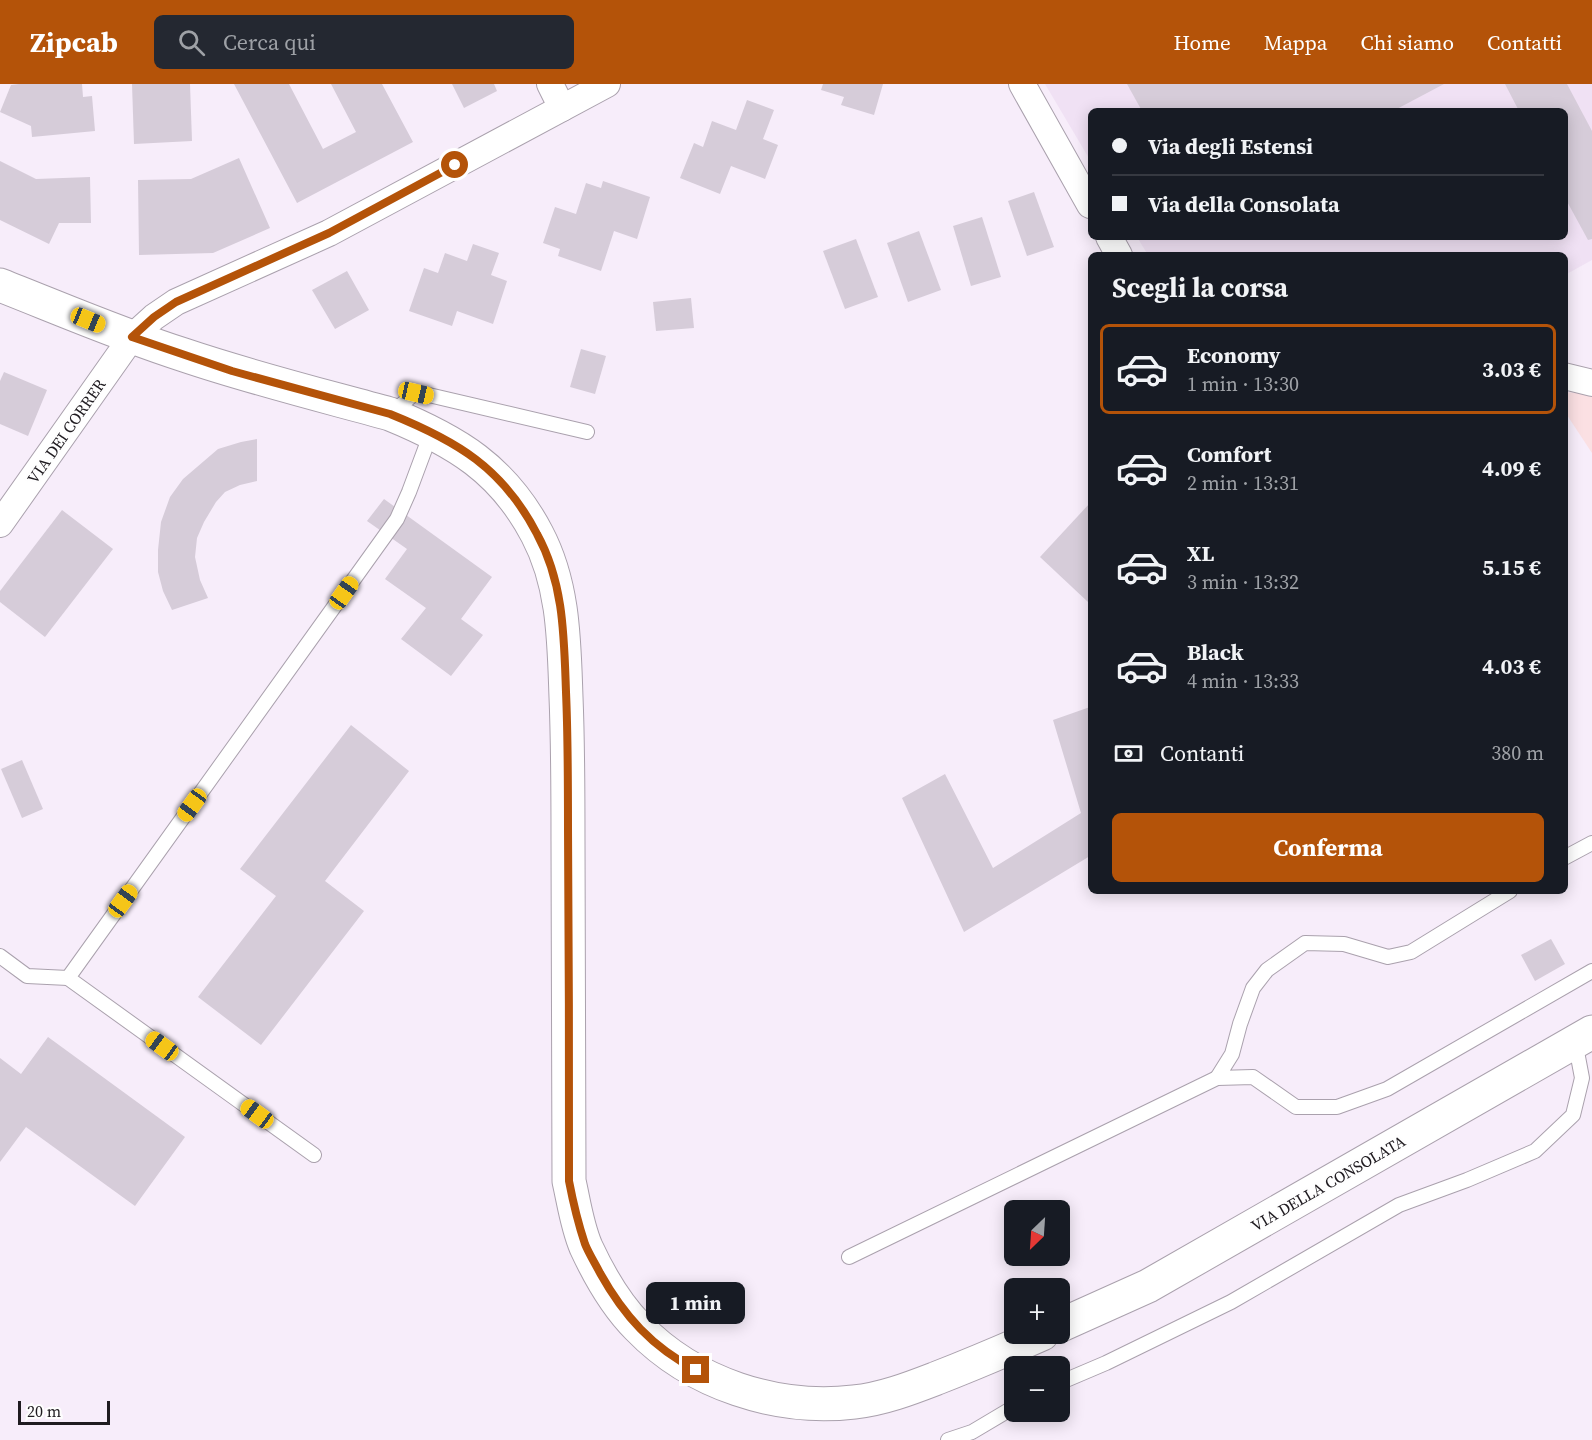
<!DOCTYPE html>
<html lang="it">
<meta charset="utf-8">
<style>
:root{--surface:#171b24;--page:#242831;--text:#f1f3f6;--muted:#9ea1a6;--line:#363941;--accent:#b45309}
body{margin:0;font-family:"Source Serif 4",serif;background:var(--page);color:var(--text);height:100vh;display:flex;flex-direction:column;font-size:22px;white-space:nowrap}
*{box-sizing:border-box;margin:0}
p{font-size:20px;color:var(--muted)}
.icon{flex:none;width:33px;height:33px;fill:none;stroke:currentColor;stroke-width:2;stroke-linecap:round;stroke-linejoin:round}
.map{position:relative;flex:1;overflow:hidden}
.sheet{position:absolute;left:1088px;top:168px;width:480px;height:642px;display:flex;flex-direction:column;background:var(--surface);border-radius:9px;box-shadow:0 3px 15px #0003}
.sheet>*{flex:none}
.top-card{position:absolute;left:1088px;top:24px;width:480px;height:132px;border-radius:9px;box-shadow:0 3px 15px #0003;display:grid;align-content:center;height:132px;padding:0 24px;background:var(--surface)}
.needle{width:39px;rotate:205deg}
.controls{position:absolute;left:1004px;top:1116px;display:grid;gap:12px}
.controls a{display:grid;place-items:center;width:66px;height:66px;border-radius:9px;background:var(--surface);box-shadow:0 3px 15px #0003;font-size:30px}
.scale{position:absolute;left:18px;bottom:15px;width:92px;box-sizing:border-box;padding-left:6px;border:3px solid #1f1b20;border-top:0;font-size:16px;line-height:21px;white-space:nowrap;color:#1f1b20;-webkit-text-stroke:4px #fefefe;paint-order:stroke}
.end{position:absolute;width:27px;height:27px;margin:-14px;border:8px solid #b45309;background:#fff;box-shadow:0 0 0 3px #fff}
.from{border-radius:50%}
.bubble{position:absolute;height:42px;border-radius:9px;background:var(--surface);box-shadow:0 3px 15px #0003;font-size:20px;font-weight:700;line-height:42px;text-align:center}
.car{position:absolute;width:18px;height:36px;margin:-18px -9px;border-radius:8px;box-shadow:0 0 4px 2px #0007;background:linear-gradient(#f5c518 24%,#345 0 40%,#f5c518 0 76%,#345 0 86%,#f5c518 0)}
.top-card b{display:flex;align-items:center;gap:21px;height:57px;font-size:22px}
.top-card b+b{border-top:2px solid var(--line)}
.top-card i{width:15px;height:15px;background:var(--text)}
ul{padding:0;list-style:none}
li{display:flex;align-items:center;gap:18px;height:90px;margin:0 12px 9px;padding:0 12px;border:3px solid transparent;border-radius:9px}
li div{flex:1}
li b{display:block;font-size:22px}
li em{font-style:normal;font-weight:700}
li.selected{border-color:var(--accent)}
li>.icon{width:54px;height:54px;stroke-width:1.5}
h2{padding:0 24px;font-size:27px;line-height:72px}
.pay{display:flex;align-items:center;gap:15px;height:66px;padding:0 24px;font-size:22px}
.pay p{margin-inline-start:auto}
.cta{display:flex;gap:12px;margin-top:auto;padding:12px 24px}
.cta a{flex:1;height:69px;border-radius:9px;background:var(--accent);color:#fff;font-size:24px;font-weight:700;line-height:69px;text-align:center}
header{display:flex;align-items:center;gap:36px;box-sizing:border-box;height:84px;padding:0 30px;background:var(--accent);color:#fff}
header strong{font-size:28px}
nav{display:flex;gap:33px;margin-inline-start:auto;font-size:21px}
.search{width:420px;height:54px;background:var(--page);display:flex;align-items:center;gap:15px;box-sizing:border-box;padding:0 21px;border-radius:9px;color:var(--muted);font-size:22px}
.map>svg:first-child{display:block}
.built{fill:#f0e1f4}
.industrial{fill:#fbe0e3}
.building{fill:#d6ccd9}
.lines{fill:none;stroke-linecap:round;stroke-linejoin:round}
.lane-casing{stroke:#aaa1ad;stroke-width:16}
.street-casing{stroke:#aaa1ad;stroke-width:28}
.secondary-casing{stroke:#aaa1ad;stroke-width:35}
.lane{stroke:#fff;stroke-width:14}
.street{stroke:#fff;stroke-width:26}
.secondary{stroke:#fff;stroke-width:33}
.route{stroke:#b45309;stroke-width:8}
.labels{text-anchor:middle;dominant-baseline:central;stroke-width:5;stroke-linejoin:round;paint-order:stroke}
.street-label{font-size:16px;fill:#1f1b20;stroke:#fefefe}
</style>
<header>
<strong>Zipcab</strong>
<div class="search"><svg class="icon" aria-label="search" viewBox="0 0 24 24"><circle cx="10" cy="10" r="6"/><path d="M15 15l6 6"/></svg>Cerca qui</div>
<nav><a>Home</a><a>Mappa</a><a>Chi siamo</a><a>Contatti</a></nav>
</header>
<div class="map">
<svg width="1592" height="1356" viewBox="0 0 1592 1356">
<rect width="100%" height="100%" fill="#f7edfa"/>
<!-- built -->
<polygon class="built" points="1045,0 1592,0 1592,176 1565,191 1564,171 1148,171 1137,153 1564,153 1564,27 1090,27 1090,76"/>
<!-- industrial -->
<polygon class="industrial" points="1564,308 1592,310 1592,369 1565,328"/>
<!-- building -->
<g class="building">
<polygon points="19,0 82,0 83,13 92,12 95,47 32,53 31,42 0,28 11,1"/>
<polygon points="132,0 190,0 192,57 134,60"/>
<polygon points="234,0 289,0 323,65 356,48 331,0 382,0 413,58 297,119"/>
<polygon points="452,0 494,0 497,7 464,24"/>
<polygon points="823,0 883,0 874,31 841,21 844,13 821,6"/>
<polygon points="1127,0 1444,0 1393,27 1142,27"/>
<polygon points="1505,0 1567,0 1592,47 1592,155 1588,156 1564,112 1564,27 1519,27"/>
<polygon points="747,16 774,26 763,55 778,61 765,95 731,82 720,110 680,94 694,59 703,63 712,37 736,46"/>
<polygon points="239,74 270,144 213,169 139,171 138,96 191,95"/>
<polygon points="0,77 36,95 90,93 91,139 59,139 49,160 0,136"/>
<polygon points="603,97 650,113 637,155 614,147 601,187 558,172 560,165 543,159 555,123 576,130 586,99 601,104"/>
<polygon points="1034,108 1054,163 1027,172 1008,117"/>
<polygon points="982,133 1001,193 971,202 953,142"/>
<polygon points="919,147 941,206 908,218 887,159"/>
<polygon points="856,155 878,213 845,225 823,167"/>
<polygon points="473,160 499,169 491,191 507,197 493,240 457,227 452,242 409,227 424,184 438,189 445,169 467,177"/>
<polygon points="347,187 369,226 335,245 312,206"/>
<polygon points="691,214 694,244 656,247 653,218"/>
<polygon points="581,265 606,272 595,310 570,303"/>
<polygon points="4,288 47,306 28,352 0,340 0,297"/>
<polygon points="257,355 257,397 240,401 225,408 216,418 204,438 197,454 195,473 200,496 208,514 172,526 163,507 158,488 158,466 161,438 170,413 183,395 218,365 241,358"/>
<polygon points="384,415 492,493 461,535 483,551 451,592 401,555 426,524 385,495 407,465 367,437"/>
<polygon points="1090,419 1090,515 1088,518 1040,473"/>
<polygon points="62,426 113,465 45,553 0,518 0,507"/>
<polygon points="1090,623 1090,772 964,848 902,714 945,690 993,784 1081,729 1053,636"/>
<polygon points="351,641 409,687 325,797 364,827 261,961 198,913 276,812 240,785"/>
<polygon points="22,676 43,725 22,734 1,685"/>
<polygon points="1551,855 1565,880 1535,897 1521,871"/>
<polygon points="48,953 185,1053 135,1122 26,1043 0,1078 0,974 21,990"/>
</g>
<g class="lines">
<!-- lane casing -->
<g class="lane-casing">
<g id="lane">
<polyline points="391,330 416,308 587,348"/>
<polyline points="1564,774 1592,759"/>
<polyline points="1510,807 1411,868 1388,873 1344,860 1305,859 1267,886 1253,904 1240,940 1232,970 1217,994 1253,993 1296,1023 1337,1023 1387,1005 1592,887"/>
<polyline points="0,872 27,892 68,894"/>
<polyline points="314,1071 68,894 397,435 409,408 431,349"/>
<polyline points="849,1173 1217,994"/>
<polyline points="1059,1299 1106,1279 1231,1218 1399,1121 1467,1096 1535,1067 1573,1031 1582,994 1575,957"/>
<polyline points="948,1356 972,1348 1014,1323"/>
</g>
</g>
<!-- street casing -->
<g class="street-casing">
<g id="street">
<polyline points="550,0 562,24"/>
<polyline points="1022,0 1090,121"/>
<polyline points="1109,153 1119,171"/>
<polyline points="1564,292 1592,299"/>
<polyline points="0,440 132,253 154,233 176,218 329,149 607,0"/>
</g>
</g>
<!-- secondary casing -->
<g class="secondary-casing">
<g id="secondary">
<path d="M0,201C61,225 121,251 184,271C252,294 321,311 390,330C456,357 503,385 537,450C564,501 564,557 566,613C568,661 568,709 568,757C569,871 569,984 569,1097C574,1119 577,1142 586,1163C599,1191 616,1221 638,1243C693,1300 777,1327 854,1318C883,1315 911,1304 937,1294C973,1280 1008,1265 1042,1250"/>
<polyline points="1059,1242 1148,1202 1592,948"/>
</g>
</g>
<!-- lane -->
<use href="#lane" class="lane"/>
<!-- street -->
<use href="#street" class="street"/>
<!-- secondary -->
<use href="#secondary" class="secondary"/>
</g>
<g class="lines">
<!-- route -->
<path class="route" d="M455,81L329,149L176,218L154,233L132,253L232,287L390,330C457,357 503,384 537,450C564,499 564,553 566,608C568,653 568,699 568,744C569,862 569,979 569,1097C573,1118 578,1139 585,1160C589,1170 595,1179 600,1189C624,1232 652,1263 696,1286"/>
</g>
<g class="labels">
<!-- street labels -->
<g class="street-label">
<text transform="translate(66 347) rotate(-55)">VIA DEI CORRER</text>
<text transform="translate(1328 1099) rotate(-30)">VIA DELLA CONSOLATA</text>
</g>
</g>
</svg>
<div class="controls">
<a><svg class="needle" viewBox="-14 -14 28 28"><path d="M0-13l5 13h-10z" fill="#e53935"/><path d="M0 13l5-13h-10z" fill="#9ea1a6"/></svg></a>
<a>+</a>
<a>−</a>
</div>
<div class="scale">20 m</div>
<i class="end from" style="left:455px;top:81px"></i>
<i class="end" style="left:696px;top:1286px"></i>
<div class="bubble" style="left:646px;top:1198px;width:99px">1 min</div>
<i class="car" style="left:88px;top:236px;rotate:112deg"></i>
<i class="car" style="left:416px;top:309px;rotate:103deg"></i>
<i class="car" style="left:344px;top:509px;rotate:35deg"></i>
<i class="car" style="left:192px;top:721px;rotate:216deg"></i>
<i class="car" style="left:123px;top:817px;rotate:36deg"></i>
<i class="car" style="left:162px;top:962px;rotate:306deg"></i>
<i class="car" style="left:257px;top:1030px;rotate:306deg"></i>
<div class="top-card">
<b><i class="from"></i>Via degli Estensi</b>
<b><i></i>Via della Consolata</b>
</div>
<section class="sheet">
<h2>Scegli la corsa</h2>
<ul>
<li class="selected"><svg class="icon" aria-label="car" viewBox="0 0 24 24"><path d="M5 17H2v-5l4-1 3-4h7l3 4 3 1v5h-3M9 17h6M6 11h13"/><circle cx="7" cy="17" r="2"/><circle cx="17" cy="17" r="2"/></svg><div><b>Economy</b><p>1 min · 13:30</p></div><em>3.03 €</em></li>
<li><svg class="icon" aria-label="car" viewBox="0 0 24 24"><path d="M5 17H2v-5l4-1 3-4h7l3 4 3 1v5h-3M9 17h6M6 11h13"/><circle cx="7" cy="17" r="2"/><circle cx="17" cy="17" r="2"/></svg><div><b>Comfort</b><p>2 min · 13:31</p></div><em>4.09 €</em></li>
<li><svg class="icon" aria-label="car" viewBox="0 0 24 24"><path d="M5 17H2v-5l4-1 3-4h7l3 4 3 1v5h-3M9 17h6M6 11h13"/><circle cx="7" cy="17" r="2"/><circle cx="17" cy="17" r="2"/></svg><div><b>XL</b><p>3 min · 13:32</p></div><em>5.15 €</em></li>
<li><svg class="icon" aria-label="car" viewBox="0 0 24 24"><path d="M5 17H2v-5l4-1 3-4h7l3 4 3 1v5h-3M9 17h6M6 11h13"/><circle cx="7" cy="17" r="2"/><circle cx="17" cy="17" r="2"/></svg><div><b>Black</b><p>4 min · 13:33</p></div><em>4.03 €</em></li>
</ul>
<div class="pay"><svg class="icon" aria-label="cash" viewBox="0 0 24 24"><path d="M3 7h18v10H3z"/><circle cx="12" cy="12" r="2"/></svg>Contanti<p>380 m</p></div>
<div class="cta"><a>Conferma</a></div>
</section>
</div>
